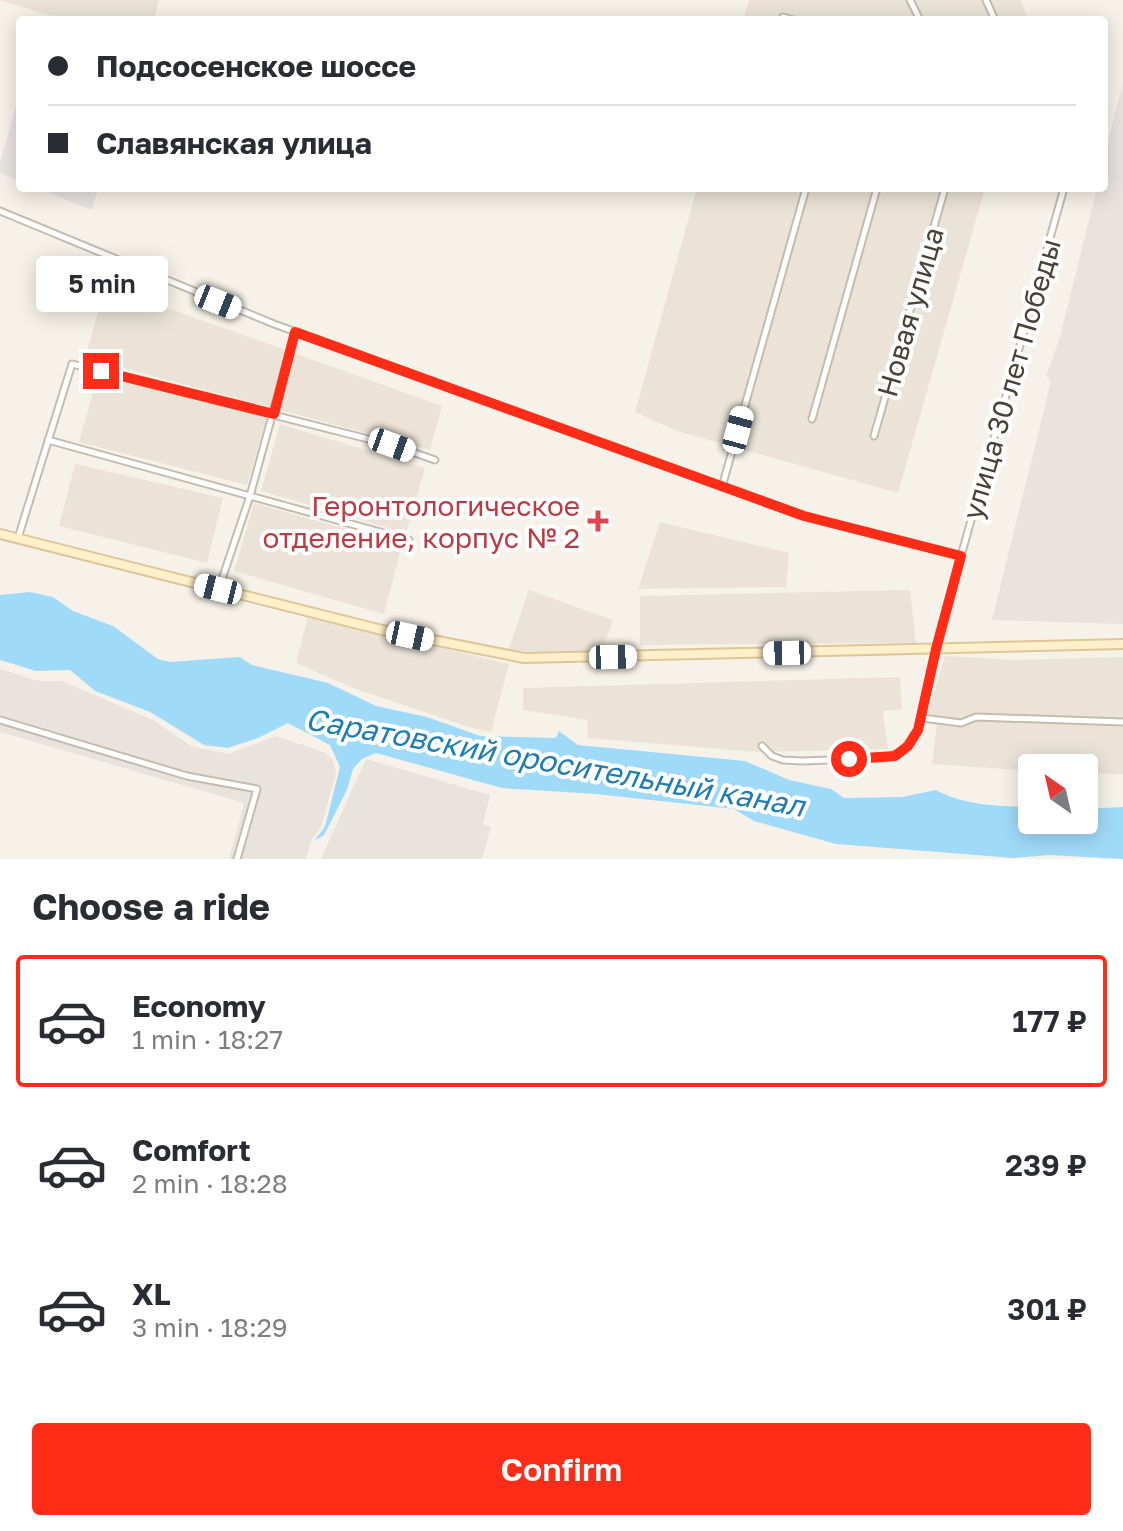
<!DOCTYPE html>
<meta charset="utf-8">
<style>
:root{--surface:#fff;--page:#f7f7f7;--text:#2b2b33;--muted:#7c7c81;--line:#e1e1e2;--accent:#ff2d17}
body{margin:0;font-family:"Golos Text",sans-serif;background:var(--page);color:var(--text);height:100vh;display:flex;flex-direction:column;font-size:30px;white-space:nowrap}
*{box-sizing:border-box;margin:0}
p{font-size:26px;color:var(--muted)}
.icon{flex:none;width:44px;height:44px;fill:none;stroke:currentColor;stroke-width:2;stroke-linecap:round;stroke-linejoin:round}
.map{position:relative;height:859px;overflow:hidden}
.sheet{display:flex;flex-direction:column;background:var(--surface);flex:1}
.sheet>*{flex:none}
.banner{position:absolute;left:16px;top:16px;width:1092px;height:176px;border-radius:8px;box-shadow:0 4px 20px #0003;display:grid;align-content:center;height:176px;padding:0 32px;background:var(--surface)}
.needle{width:52px;rotate:326deg}
.controls{position:absolute;left:1018px;top:754px;display:grid;gap:16px}
.controls a{display:grid;place-items:center;width:80px;height:80px;border-radius:8px;background:var(--surface);box-shadow:0 4px 20px #0003;font-size:40px}
.end{position:absolute;width:36px;height:36px;margin:-18px;border:10px solid #ff2d17;background:#fff;box-shadow:0 0 0 4px #fff}
.from{border-radius:50%}
.bubble{position:absolute;height:56px;border-radius:8px;background:var(--surface);box-shadow:0 4px 20px #0003;font-size:26px;font-weight:600;line-height:56px;text-align:center}
.car{position:absolute;width:24px;height:48px;margin:-24px -12px;border-radius:10px;box-shadow:0 0 6px 2px #0007;background:linear-gradient(#fff 24%,#345 0 40%,#fff 0 76%,#345 0 86%,#fff 0)}
.banner b{display:flex;align-items:center;gap:28px;height:76px;font-size:30px}
.banner b+b{border-top:2px solid var(--line)}
.banner i{width:20px;height:20px;background:var(--text)}
ul{padding:0;list-style:none}
li{display:flex;align-items:center;gap:24px;height:132px;margin:0 16px 12px;padding:0 16px;border:4px solid transparent;border-radius:8px}
li div{flex:1}
li b{display:block;font-size:30px}
li em{font-style:normal;font-weight:600}
li.current{border-color:var(--accent)}
li>.icon{width:72px;height:72px;stroke-width:1.5}
h2{padding:0 32px;font-size:36px;line-height:96px}
.cta{display:flex;gap:16px;margin-top:auto;padding:16px 32px}
.cta a{flex:1;height:92px;border-radius:8px;background:var(--accent);color:#fff;font-size:32px;font-weight:600;line-height:92px;text-align:center}
.map>svg:first-child{display:block}
.residential{fill:#ebe3d7}
.industrial{fill:#e9e3de}
.parking{fill:#e7e4e1}
.water{fill:#a0daf9}
.lines{fill:none;stroke-linecap:round;stroke-linejoin:round}
.street-casing{stroke:#c6bcad;stroke-width:9}
.secondary-casing{stroke:#dec796;stroke-width:12}
.street{stroke:#fff;stroke-width:5}
.secondary{stroke:#ffefca;stroke-width:8}
.route{stroke:#ff2d17;stroke-width:10}
.health-dot{fill:#e0444e;stroke:#fff;stroke-width:3}
.labels{text-anchor:middle;dominant-baseline:central;stroke-width:8;stroke-linejoin:round;paint-order:stroke}
.street-label{font-size:28px;fill:#4b4236;stroke:#fff}
.health-label{font-size:28px;fill:#be3a42;stroke:#fff;text-anchor:end}
.water-label{font-size:30px;font-style:italic;fill:#1f7db3;stroke:#fff}
</style>
<div class="map">
<svg width="1123" height="859" viewBox="0 0 1123 859">
<rect width="100%" height="100%" fill="#f6f2e9"/>
<!-- residential -->
<g class="residential">
<polygon points="0,0 159,0 154,20 65,20"/>
<polygon points="749,0 1020,0 1028,17 1028,20 743,20"/>
<polygon points="697,188 985,188 898,493 677,431 635,412"/>
<polygon points="104,291 176,311 442,406 430,450 85,358"/>
<polygon points="98,374 267,418 247,485 79,442"/>
<polygon points="280,424 425,468 406,533 261,491"/>
<polygon points="75,464 223,498 207,563 59,526"/>
<polygon points="254,503 402,545 384,614 234,571"/>
<polygon points="660,522 789,553 786,587 638,589"/>
<polygon points="529,590 613,620 601,653 508,651"/>
<polygon points="910,590 916,643 640,645 640,596"/>
<polygon points="308,617 509,664 491,732 472,728 353,688 296,663"/>
<polygon points="945,656 1014,660 1123,657 1123,774 1084,773 1084,768 1032,768 1032,771 932,764 937,721 927,716"/>
<polygon points="900,677 902,709 883,711 888,749 757,752 588,738 587,720 523,710 523,688"/>
</g>
<!-- industrial -->
<g class="industrial">
<polygon points="1123,81 1123,624 992,620 1051,381 1046,376 1060,337 1097,188 1104,188 1104,158"/>
<polygon points="0,669 39,681 62,681 153,720 191,746 228,754 276,736 324,752 333,760 336,773 321,827 311,841 306,858 308,859 229,859 244,803 0,732"/>
<polygon points="366,759 490,795 483,824 491,827 482,859 321,859"/>
</g>
<!-- parking -->
<g class="parking">
<polygon points="20,93 20,181 0,173 0,163"/>
<polygon points="37,188 98,188 92,210"/>
</g>
<!-- water -->
<path class="water" d="M30,592L53,597L73,611L113,626L158,659L170,662L240,657L252,665L328,683L376,706L427,717L480,736L556,738L559,731L578,745L745,761L789,780L831,789L844,798L902,797L936,790C965,806 999,806 1032,807V820H1084V809L1123,807V859L1050,855L1014,858L836,844L754,821L734,809L596,794L502,788L376,753L362,759L353,769L347,790L324,835L314,841L325,827L340,767L330,745L288,723L258,738L228,748L204,745L150,712L95,691L70,670L36,671L0,660V595Z"/>
<g class="lines">
<!-- street casing -->
<g class="street-casing">
<g id="street">
<polyline points="910,0 920,20"/>
<polyline points="986,0 995,20"/>
<polyline points="783,17 794,20"/>
<polyline points="0,211 274,324 804,516 961,556 1064,188"/>
<polyline points="812,419 877,188"/>
<polyline points="874,436 945,188"/>
<polyline points="48,440 409,540"/>
<polyline points="722,487 806,188"/>
<polyline points="18,538 72,364 392,445 435,460"/>
<polyline points="219,588 250,496 295,332"/>
<polyline points="922,718 961,723 976,717 1123,722"/>
<polyline points="0,720 187,776 257,789 237,859"/>
<polyline points="762,746 772,756 783,760 802,761 886,758 903,751 918,730 936,649 961,556"/>
</g>
</g>
<!-- secondary casing -->
<g class="secondary-casing">
<polyline id="secondary" points="0,534 382,630 524,658 1123,644"/>
</g>
<!-- street -->
<use href="#street" class="street"/>
<!-- secondary -->
<use href="#secondary" class="secondary"/>
</g>
<g class="lines">
<!-- route -->
<polyline class="route" points="101,371 274,414 295,332 804,516 961,556 936,649 918,730 908,746 895,756 849,759"/>
</g>
<!-- markers -->
<path class="health-dot" d="M594 509h8v8h8v8h-8v8h-8v-8h-8v-8h8z"/>
<g class="labels">
<!-- street labels -->
<g class="street-label">
<text transform="translate(910 312) rotate(-74)">Новая улица</text>
<text transform="translate(1011 379) rotate(-74)">улица 30 лет Победы</text>
</g>
<!-- health labels -->
<g class="health-label">
<text x="580" y="505">Геронтологическое<tspan x="580" dy="32">отделение, корпус № 2</tspan></text>
</g>
<!-- water labels -->
<g class="water-label">
<text transform="translate(555 762) rotate(10)">Саратовский оросительный канал</text>
</g>
</g>
</svg>
<div class="controls">
<a><svg class="needle" viewBox="-14 -14 28 28"><path d="M0-13l5 13h-10z" fill="#e53935"/><path d="M0 13l5-13h-10z" fill="#7c7c81"/></svg></a>
</div>
<i class="end from" style="left:849px;top:759px"></i>
<i class="end" style="left:101px;top:371px"></i>
<div class="bubble" style="left:36px;top:256px;width:132px">5 min</div>
<i class="car" style="left:218px;top:302px;rotate:112deg"></i>
<i class="car" style="left:738px;top:430px;rotate:15deg"></i>
<i class="car" style="left:392px;top:445px;rotate:110deg"></i>
<i class="car" style="left:218px;top:589px;rotate:284deg"></i>
<i class="car" style="left:410px;top:636px;rotate:102deg"></i>
<i class="car" style="left:787px;top:653px;rotate:269deg"></i>
<i class="car" style="left:613px;top:657px;rotate:89deg"></i>
<div class="banner">
<b><i class="from"></i>Подсосенское шоссе</b>
<b><i></i>Славянская улица</b>
</div>
</div>
<section class="sheet">
<h2>Choose a ride</h2>
<ul>
<li class="current"><svg class="icon" aria-label="car" viewBox="0 0 24 24"><path d="M5 17H2v-5l4-1 3-4h7l3 4 3 1v5h-3M9 17h6M6 11h13"/><circle cx="7" cy="17" r="2"/><circle cx="17" cy="17" r="2"/></svg><div><b>Economy</b><p>1 min · 18:27</p></div><em>177 ₽</em></li>
<li><svg class="icon" aria-label="car" viewBox="0 0 24 24"><path d="M5 17H2v-5l4-1 3-4h7l3 4 3 1v5h-3M9 17h6M6 11h13"/><circle cx="7" cy="17" r="2"/><circle cx="17" cy="17" r="2"/></svg><div><b>Comfort</b><p>2 min · 18:28</p></div><em>239 ₽</em></li>
<li><svg class="icon" aria-label="car" viewBox="0 0 24 24"><path d="M5 17H2v-5l4-1 3-4h7l3 4 3 1v5h-3M9 17h6M6 11h13"/><circle cx="7" cy="17" r="2"/><circle cx="17" cy="17" r="2"/></svg><div><b>XL</b><p>3 min · 18:29</p></div><em>301 ₽</em></li>
</ul>
<div class="cta"><a>Confirm</a></div>
</section>
